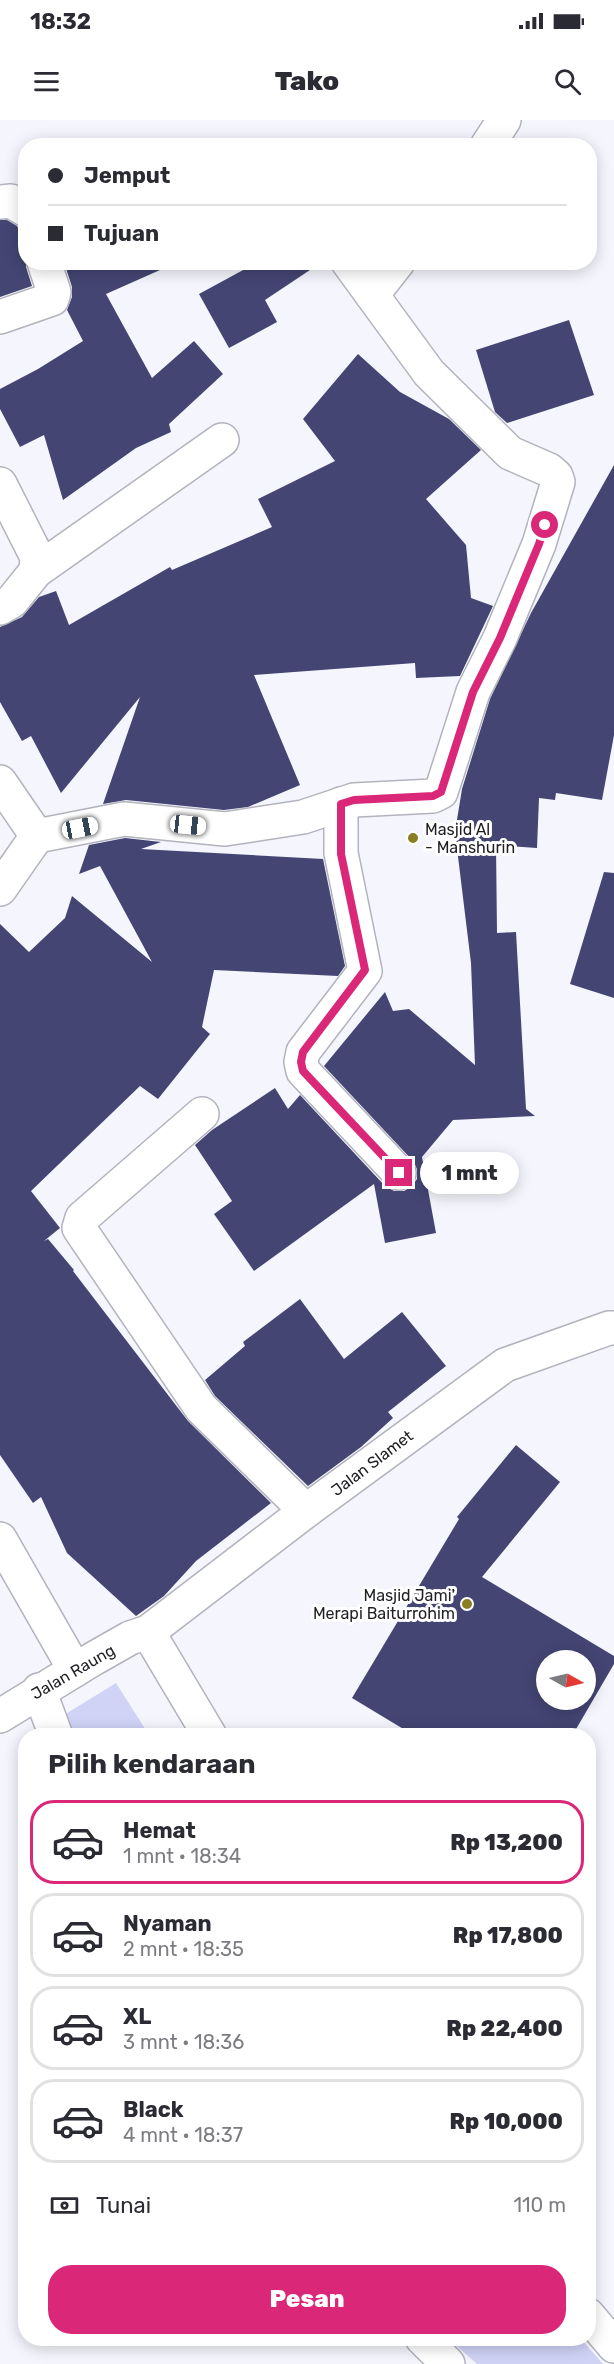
<!DOCTYPE html>
<html lang="id">
<meta charset="utf-8">
<style>
:root{--surface:#fff;--page:#f7f7f7;--text:#2b2b33;--muted:#7c7c81;--line:#e1e1e2;--accent:#db2777}
body{margin:0;font-family:Rubik,sans-serif;background:var(--page);color:var(--text);height:100vh;display:flex;flex-direction:column;font-size:22px;white-space:nowrap}
*{box-sizing:border-box;margin:0}
p{font-size:20px;color:var(--muted)}
.icon{flex:none;width:33px;height:33px;fill:none;stroke:currentColor;stroke-width:2;stroke-linecap:round;stroke-linejoin:round}
.map{position:relative;flex:1;overflow:hidden}
.panel{position:absolute;left:18px;top:1608px;width:578px;height:618px;display:flex;flex-direction:column;background:var(--surface);border-radius:24px;box-shadow:0 3px 15px #0003}
.panel>*{flex:none}
.banner{position:absolute;left:18px;top:18px;width:579px;height:132px;border-radius:24px;box-shadow:0 3px 15px #0003;display:grid;align-content:center;height:132px;padding:0 30px;background:var(--surface)}
.needle{width:39px;rotate:98deg}
.controls{position:absolute;left:536px;top:1530px;display:grid;gap:12px}
.controls a{display:grid;place-items:center;width:60px;height:60px;border-radius:50%;background:var(--surface);box-shadow:0 3px 15px #0003;font-size:30px}
.end{position:absolute;width:27px;height:27px;margin:-14px;border:8px solid #db2777;background:#fff;box-shadow:0 0 0 3px #fff}
.from{border-radius:50%}
.bubble{position:absolute;height:42px;border-radius:21px;background:var(--surface);box-shadow:0 3px 15px #0003;font-size:20px;font-weight:800;line-height:42px;text-align:center}
.car{position:absolute;width:18px;height:36px;margin:-18px -9px;border-radius:8px;box-shadow:0 0 4px 2px #0007;background:linear-gradient(#fff 24%,#345 0 40%,#fff 0 76%,#345 0 86%,#fff 0)}
.banner b{display:flex;align-items:center;gap:21px;height:57px;font-size:22px}
.banner b+b{border-top:2px solid var(--line)}
.banner i{width:15px;height:15px;background:var(--text)}
ul{padding:0;list-style:none}
li{display:flex;align-items:center;gap:18px;height:84px;margin:0 12px 9px;padding:0 18px;border:3px solid var(--line);border-radius:24px}
li div{flex:1}
li b{display:block;font-size:22px}
li em{font-style:normal;font-weight:800}
li.current{border-color:var(--accent)}
li>.icon{width:54px;height:54px;stroke-width:1.5}
h2{padding:0 30px;font-size:27px;line-height:72px}
.pay{display:flex;align-items:center;gap:15px;height:66px;padding:0 30px;font-size:22px}
.pay p{margin-inline-start:auto}
.button{display:flex;gap:12px;margin-top:auto;padding:12px 30px}
.button a{flex:1;height:69px;border-radius:24px;background:var(--accent);color:#fff;font-size:24px;font-weight:800;line-height:69px;text-align:center}
.status{display:flex;justify-content:space-between;align-items:center;height:42px;padding:0 30px;background:var(--surface);direction:ltr}
.status svg{height:16px;fill:currentColor}
header{display:flex;justify-content:space-between;align-items:center;height:78px;padding:0 30px;background:var(--surface);font-size:27px;font-weight:800}
.map>svg:first-child{display:block}
.green{fill:#d0d3f6}
.building{fill:#444573;fill-rule:evenodd}
.lines{fill:none;stroke-linecap:round;stroke-linejoin:round}
.street-casing{stroke:#b2b3bc;stroke-width:36}
.street{stroke:#fff;stroke-width:33}
.route{stroke:#db2777;stroke-width:8}
.poi-dot{fill:#897e24;stroke:#fff;stroke-width:2}
.labels{text-anchor:middle;dominant-baseline:central;stroke-width:6;stroke-linejoin:round;paint-order:stroke}
.poi-label{font-size:16px;fill:#1f1f23;stroke:#fff;text-anchor:start}
.street-label{font-size:16px;fill:#1f1f23;stroke:#fff}
</style>
<div class="status"><b>18:32</b><svg viewBox="0 0 49 12"><path d="M0 12V9h3v3zM5 12V6h3v6zM10 12V3h3v9zM15 12V0h3v12zM26 1h20v11H26zM47 4h2v5h-2z"/></svg></div>
<header><svg class="icon" aria-label="menu" viewBox="0 0 24 24"><path d="M4 6h16M4 12h16M4 18h16"/></svg>Tako<svg class="icon" aria-label="search" viewBox="0 0 24 24"><circle cx="10" cy="10" r="6"/><path d="M15 15l6 6"/></svg></header>
<div class="map">
<svg width="614" height="2244" viewBox="0 0 614 2244">
<rect width="100%" height="100%" fill="#f5f5fd"/>
<!-- green -->
<g class="green">
<polygon points="116,1563 149,1615 75,1615 64,1595"/>
<polygon points="449,2219 581,2219 603,2244 477,2244"/>
</g>
<!-- building -->
<g class="building">
<polygon points="0,100 7,100 17,106 26,121 26,147 32,166 0,177"/>
<polygon points="64,142 178,142 106,174 152,258 194,221 223,254 169,304 171,312 136,328 63,380 44,315 20,327 0,289 0,269 38,249 83,221 67,190 72,177 72,167"/>
<polygon points="258,142 322,142 265,180 277,202 229,228 199,174"/>
<polygon points="569,200 594,275 507,303 495,292 476,230"/>
<polygon points="358,234 400,272 449,299 481,330 426,379 466,425 471,478 493,486 460,556 416,558 415,543 254,555 300,665 248,687 224,690 126,680 103,684 140,577 61,673 31,616 22,621 0,582 0,507 22,497 39,477 56,471 69,505 170,447 172,450 272,407 258,379 335,341 303,299"/>
<polygon points="614,345 614,615 602,680 556,673 555,680 539,678 537,728 496,725 497,813 516,812 526,989 535,996 453,1000 422,1037 436,1113 385,1123 374,1064 254,1151 214,1094 232,1081 195,1025 212,1010 275,968 288,989 300,975 385,1066 394,1071 404,1071 411,1067 417,1059 417,1049 413,1041 324,946 385,872 393,891 409,889 475,945 471,843 455,712 462,669 490,579 531,493"/>
<polygon points="125,718 161,722 141,729 323,739 345,846 338,856 214,850 202,907 210,914 158,979 140,966 31,1071 60,1108 44,1121 48,1119 74,1150 73,1151 188,1301 271,1383 196,1441 164,1476 136,1496 67,1433 41,1377 33,1383 0,1335 0,804 29,832 65,798 72,776 152,842 100,746 79,754 89,725"/>
<polygon points="604,752 614,753 614,878 570,864"/>
<polygon points="300,1179 344,1239 402,1192 446,1246 388,1292 393,1298 361,1327 308,1366 215,1276 205,1260 245,1226 243,1222"/>
<path d="M516,1325L560,1362L482,1457L614,1536V1544L572,1616H415L352,1578L459,1399L457,1397ZM546,1540H585V1580H546Z"/>
</g>
<g class="lines">
<!-- street casing -->
<g class="street-casing">
<g id="street">
<polyline points="487,26 504,0"/>
<polyline points="0,82 11,81 26,90"/>
<polyline points="348,142 372,175"/>
<polyline points="0,197 52,179 54,172 44,142"/>
<polyline points="0,364 37,437 36,451 12,481 0,488"/>
<polyline points="36,451 222,320"/>
<polyline points="0,662 37,716 0,769"/>
<polyline points="341,684 341,733 365,851 303,932 301,942 303,951 399,1053"/>
<polyline points="37,716 124,699 225,709 303,697 354,680 433,676 441,672 473,572 500,518 539,424 558,362 556,356 549,350 510,333 429,253 372,175 398,142"/>
<polyline points="202,994 82,1098 79,1108 201,1288 306,1391"/>
<polyline points="0,1419 75,1550"/>
<polyline points="148,1512 210,1616"/>
<polyline points="39,1570 56,1616"/>
<polyline points="0,1596 93,1539 130,1518 148,1512 306,1391 505,1245 609,1208 614,1208"/>
<polyline points="588,2195 614,2226"/>
<polyline points="422,2218 448,2244"/>
</g>
</g>
<!-- street -->
<use href="#street" class="street"/>
</g>
<g class="lines">
<!-- route -->
<polyline class="route" points="399,1053 303,951 301,942 303,932 365,850 341,734 341,684 354,680 433,676 441,672 473,572 500,518 539,424 545,405"/>
</g>
<!-- markers -->
<g class="poi-dot">
<circle cx="413" cy="718" r="6"/>
<circle cx="467" cy="1484" r="6"/>
</g>
<g class="labels">
<!-- poi labels -->
<g class="poi-label">
<text x="425" y="709">Masjid Al<tspan x="425" dy="18">- Manshurin</tspan></text>
<text x="455" y="1475" text-anchor="end">Masjid Jami'<tspan x="455" dy="18">Merapi Baiturrohim</tspan></text>
</g>
<!-- street labels -->
<g class="street-label">
<text transform="translate(372 1343) rotate(-37)">Jalan Slamet</text>
<text transform="translate(73 1552) rotate(-30)">Jalan Raung</text>
</g>
</g>
</svg>
<div class="controls">
<a><svg class="needle" viewBox="-14 -14 28 28"><path d="M0-13l5 13h-10z" fill="#e53935"/><path d="M0 13l5-13h-10z" fill="#7c7c81"/></svg></a>
</div>
<i class="end from" style="left:545px;top:405px"></i>
<i class="end" style="left:399px;top:1053px"></i>
<div class="bubble" style="left:420px;top:1032px;width:99px">1 mnt</div>
<i class="car" style="left:188px;top:705px;rotate:96deg"></i>
<i class="car" style="left:80px;top:708px;rotate:79deg"></i>
<div class="banner">
<b><i class="from"></i>Jemput</b>
<b><i></i>Tujuan</b>
</div>
<section class="panel">
<h2>Pilih kendaraan</h2>
<ul>
<li class="current"><svg class="icon" aria-label="car" viewBox="0 0 24 24"><path d="M5 17H2v-5l4-1 3-4h7l3 4 3 1v5h-3M9 17h6M6 11h13"/><circle cx="7" cy="17" r="2"/><circle cx="17" cy="17" r="2"/></svg><div><b>Hemat</b><p>1 mnt · 18:34</p></div><em>Rp 13,200</em></li>
<li><svg class="icon" aria-label="car" viewBox="0 0 24 24"><path d="M5 17H2v-5l4-1 3-4h7l3 4 3 1v5h-3M9 17h6M6 11h13"/><circle cx="7" cy="17" r="2"/><circle cx="17" cy="17" r="2"/></svg><div><b>Nyaman</b><p>2 mnt · 18:35</p></div><em>Rp 17,800</em></li>
<li><svg class="icon" aria-label="car" viewBox="0 0 24 24"><path d="M5 17H2v-5l4-1 3-4h7l3 4 3 1v5h-3M9 17h6M6 11h13"/><circle cx="7" cy="17" r="2"/><circle cx="17" cy="17" r="2"/></svg><div><b>XL</b><p>3 mnt · 18:36</p></div><em>Rp 22,400</em></li>
<li><svg class="icon" aria-label="car" viewBox="0 0 24 24"><path d="M5 17H2v-5l4-1 3-4h7l3 4 3 1v5h-3M9 17h6M6 11h13"/><circle cx="7" cy="17" r="2"/><circle cx="17" cy="17" r="2"/></svg><div><b>Black</b><p>4 mnt · 18:37</p></div><em>Rp 10,000</em></li>
</ul>
<div class="pay"><svg class="icon" aria-label="cash" viewBox="0 0 24 24"><path d="M3 7h18v10H3z"/><circle cx="12" cy="12" r="2"/></svg>Tunai<p>110 m</p></div>
<div class="button"><a>Pesan</a></div>
</section>
</div>
